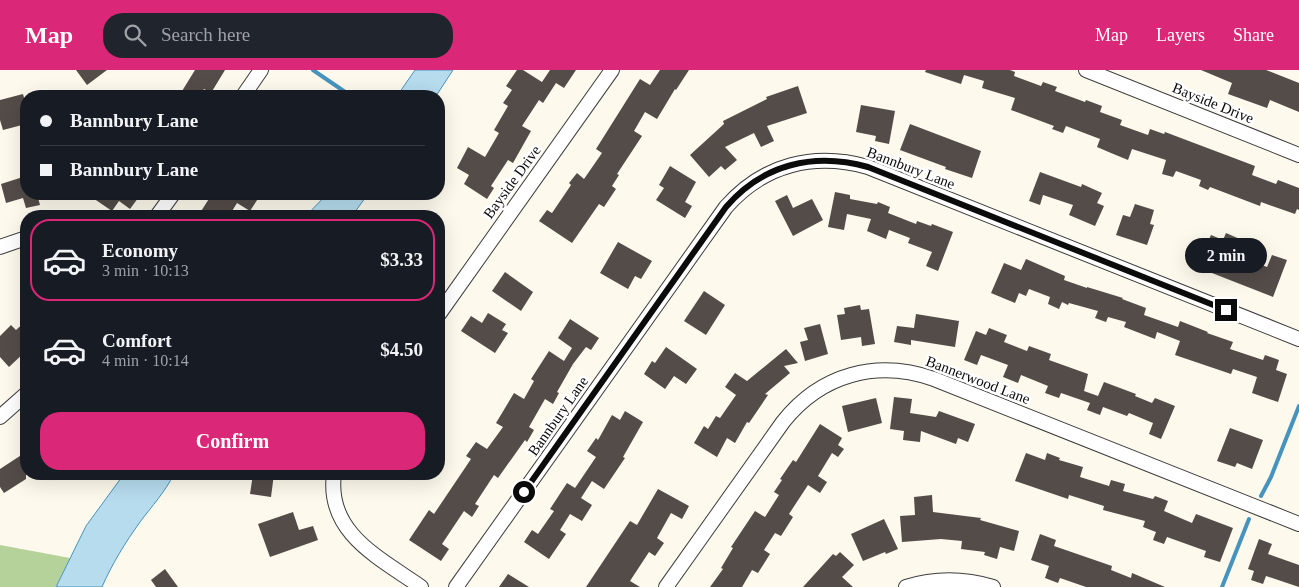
<!DOCTYPE html>
<meta charset="utf-8">
<style>
:root{--surface:#171b24;--page:#20242c;--text:#f1f3f6;--muted:#9ea1a6;--line:#363941;--accent:#db2777}
body{margin:0;font-family:"Times New Roman",serif;background:var(--page);color:var(--text);height:100vh;display:flex;flex-direction:column;font-size:19px;white-space:nowrap}
*{box-sizing:border-box;margin:0}
p{font-size:16px;color:var(--muted)}
.icon{flex:none;width:28px;height:28px;fill:none;stroke:currentColor;stroke-width:2;stroke-linecap:round;stroke-linejoin:round}
.map{position:relative;flex:1;overflow:hidden}
.drawer{position:absolute;left:20px;top:140px;width:425px;height:270px;display:flex;flex-direction:column;background:var(--surface);border-radius:20px;box-shadow:0 5px 20px #0002}
.drawer>*{flex:none}
.guide{position:absolute;left:20px;top:20px;width:425px;height:110px;border-radius:20px;box-shadow:0 5px 20px #0002;display:grid;align-content:center;height:110px;padding:0 20px;background:var(--surface)}
.end{position:absolute;width:22px;height:22px;margin:-11px;border:6px solid #0b0b0b;background:#fff;box-shadow:0 0 0 2px #fff}
.from{border-radius:50%}
.bubble{position:absolute;height:35px;border-radius:18px;background:var(--surface);box-shadow:0 5px 20px #0002;font-size:16px;font-weight:800;line-height:35px;text-align:center}
.guide b{display:flex;align-items:center;gap:18px;height:48px;font-size:19px}
.guide b+b{border-top:1px solid var(--line)}
.guide i{width:12px;height:12px;background:var(--text)}
ul{padding:9px 0 0;list-style:none}
li{display:flex;align-items:center;gap:15px;height:82px;margin:0 10px 8px;padding:0 10px;border:2px solid transparent;border-radius:20px}
li div{flex:1}
li b{display:block;font-size:19px}
li em{font-style:normal;font-weight:800}
li.selected{border-color:var(--accent)}
li>.icon{width:45px;height:45px;stroke-width:1.5}
.action{display:flex;gap:10px;margin-top:auto;padding:10px 20px}
.action a{flex:1;height:58px;border-radius:20px;background:var(--accent);color:#fff;font-size:20px;font-weight:800;line-height:58px;text-align:center}
header{display:flex;align-items:center;gap:30px;box-sizing:border-box;height:70px;padding:0 25px;background:var(--accent);color:#fff}
header strong{font-size:24px}
nav{display:flex;gap:28px;margin-inline-start:auto;font-size:18px}
.search{width:350px;height:45px;background:var(--page);display:flex;align-items:center;gap:12px;box-sizing:border-box;padding:0 18px;border-radius:20px;color:var(--muted);font-size:19px}
.map>svg:first-child{display:block}
.forest{fill:#b6d29b}
.water{fill:#b6dcee;stroke:#4693bd}
.lines{fill:none;stroke-linecap:round;stroke-linejoin:round}
.stream{stroke:#4693bd;stroke-width:4}
.building{fill:#534c49}
.minor-casing{stroke:#3e3e3e;stroke-width:16}
.minor{stroke:#fff;stroke-width:14}
.route{stroke:#0b0b0b;stroke-width:6}
.labels{text-anchor:middle;dominant-baseline:central;stroke-width:5;stroke-linejoin:round;paint-order:stroke}
.street-label{font-size:15px;fill:#0b0b0b;stroke:#fff}
</style>
<header>
<strong>Map</strong>
<div class="search"><svg class="icon" aria-label="search" viewBox="0 0 24 24"><circle cx="10" cy="10" r="6"/><path d="M15 15l6 6"/></svg>Search here</div>
<nav><a>Map</a><a>Layers</a><a>Share</a></nav>
</header>
<div class="map">
<svg width="1299" height="517" viewBox="0 0 1299 517">
<rect width="100%" height="100%" fill="#fdf9ec"/>
<!-- forest -->
<polygon class="forest" points="0,475 70,488 56,517 0,517"/>
<!-- water -->
<g class="water">
<polygon points="415,0 453,0 436,26 397,26"/>
<polygon points="327,124 368,124 352,146 306,146"/>
<path d="M124,404H174C165,422 152,436 140,452C125,473 112,494 102,517H56L86,456Z"/>
</g>
<g class="lines">
<!-- stream -->
<g class="stream">
<polyline points="313,0 351,26"/>
<polyline points="1261,426 1271,407 1299,336"/>
<polyline points="1222,517 1249,449"/>
</g>
</g>
<!-- building -->
<g class="building">
<polygon points="76,0 107,0 87,15"/>
<polygon points="195,0 225,0 211,23 204,19 200,26 179,26"/>
<polygon points="517,0 523,0 542,12 550,0 576,0 564,18 556,13 543,33 539,30 522,56 531,61 513,93 508,90 491,116 494,118 487,129 464,114 469,105 457,98 468,77 485,87 499,63 494,60 508,36 503,33 512,20 506,16"/>
<polygon points="660,0 689,0 676,20 675,19 657,49 645,42 634,61 642,66 617,104 619,105 612,116 616,119 604,137 599,134 572,173 539,151 547,140 552,143 571,115 569,113 577,103 584,109 602,83 596,79 640,9 650,15"/>
<polygon points="926,0 1010,0 1015,2 1014,6 1041,16 1043,12 1057,17 1055,21 1085,32 1086,30 1102,36 1100,42 1122,50 1120,55 1148,65 1150,59 1164,64 1165,62 1255,96 1252,105 1276,114 1278,110 1299,118 1299,140 1297,139 1295,144 1261,132 1260,136 1210,117 1208,120 1199,116 1201,110 1176,101 1173,107 1162,104 1166,90 1132,79 1128,90 1111,83 1097,77 1100,69 1066,56 1063,63 1052,59 1054,56 1011,40 1015,28 982,18 984,11 964,5 961,14 925,2"/>
<polygon points="1201,0 1266,0 1299,13 1299,42 1270,30 1267,38 1228,24 1232,13"/>
<polygon points="798,16 807,43 767,56 774,71 761,77 754,63 725,77 737,90 725,100 721,96 709,107 690,85 724,54 723,51 767,29 766,27"/>
<polygon points="23,24 26,35 26,54 3,60 0,50 0,30"/>
<polygon points="861,35 895,41 889,74 875,71 876,66 856,62"/>
<polygon points="910,54 981,81 972,108 945,99 946,97 900,80"/>
<polygon points="670,96 696,112 685,132 692,136 685,148 656,130 664,118 659,115"/>
<polygon points="1040,102 1081,117 1082,114 1102,123 1097,133 1104,136 1095,156 1069,145 1073,135 1043,125 1040,135 1029,131"/>
<polygon points="26,106 26,124 37,124 40,135 26,138 23,128 6,133 1,114"/>
<polygon points="835,122 850,125 850,129 877,134 878,132 890,137 888,143 916,154 917,151 931,156 932,154 953,162 938,201 926,196 932,182 908,173 910,168 889,160 886,169 867,161 871,149 847,144 844,160 828,157"/>
<polygon points="87,124 141,124 130,139 119,131 112,141"/>
<polygon points="212,124 261,124 250,141 237,133 229,146 198,146"/>
<polygon points="787,125 793,138 812,129 823,150 793,166 775,131"/>
<polygon points="1135,134 1154,140 1150,154 1154,155 1147,175 1116,165 1123,145 1130,147"/>
<polygon points="1226,163 1242,170 1236,185 1267,197 1272,185 1287,190 1273,227 1194,196 1201,177 1205,178 1211,165 1223,170"/>
<polygon points="618,172 652,191 641,209 635,206 628,219 600,203"/>
<polygon points="1026,189 1065,206 1064,210 1087,218 1087,217 1123,228 1122,229 1146,238 1144,245 1178,257 1180,251 1208,262 1207,263 1233,272 1230,279 1263,290 1265,285 1279,290 1276,300 1287,304 1278,332 1252,323 1257,307 1233,299 1231,304 1175,285 1180,271 1157,262 1155,269 1124,257 1126,252 1108,247 1106,252 1095,248 1098,241 1069,233 1068,235 1062,232 1059,239 1048,234 1050,227 1029,219 1026,226 1019,223 1015,233 991,223 1004,193 1021,200"/>
<polygon points="505,202 533,222 521,241 492,221"/>
<polygon points="704,221 725,235 706,265 684,251"/>
<polygon points="860,235 861,240 869,239 875,274 862,276 861,267 841,270 837,245 845,244 844,238"/>
<polygon points="488,243 506,254 502,260 508,263 495,283 461,261 471,246 482,253"/>
<polygon points="916,244 959,251 955,277 911,270 911,275 894,272 897,256 914,258"/>
<polygon points="570,249 599,268 591,280 586,277 573,294 557,322 559,323 553,334 545,329 529,357 534,360 527,372 525,370 498,408 494,405 475,434 479,436 472,447 464,441 442,474 449,479 441,491 409,470 429,440 434,444 471,389 466,386 476,372 487,379 503,357 496,353 514,323 524,329 534,311 531,309 549,281 564,291 572,278 558,268"/>
<polygon points="26,251 26,281 9,297 0,287 0,266 11,255 16,260"/>
<polygon points="820,254 828,284 805,291 800,272 808,270 804,258"/>
<polygon points="989,258 1007,265 1004,272 1027,281 1029,276 1051,284 1049,290 1088,304 1084,321 1098,326 1104,312 1136,324 1135,326 1152,333 1155,328 1175,336 1161,369 1149,364 1153,353 1129,343 1127,346 1103,337 1100,345 1087,340 1090,333 1061,323 1059,328 1045,323 1048,316 1021,305 1018,313 1003,307 1008,295 981,285 977,295 964,290 976,261 986,265"/>
<polygon points="666,277 697,299 686,314 674,306 665,319 644,304 652,291 655,293"/>
<polygon points="786,279 798,293 784,296 790,303 765,324 768,325 749,353 747,352 735,373 727,368 717,387 694,373 704,356 708,359 716,346 720,348 736,325 725,317 735,303 747,311"/>
<polygon points="894,327 912,329 910,343 936,347 939,341 975,354 968,372 958,368 956,374 921,361 920,372 903,370 904,361 890,359"/>
<polygon points="876,328 882,353 848,362 842,336"/>
<polygon points="625,341 643,352 623,387 625,388 604,419 592,411 581,428 592,435 582,451 570,444 560,460 566,464 549,489 524,472 532,460 538,464 554,441 550,439 567,413 575,418 596,387 587,381 596,368 598,370 612,345 620,350"/>
<polygon points="820,354 842,368 838,375 844,379 838,387 832,383 818,406 827,412 820,423 808,415 789,444 793,447 781,466 775,463 764,480 770,484 758,503 752,500 742,517 710,517 723,499 721,498 733,478 731,477 755,441 765,447 779,425 774,422 782,410 780,409 793,390 796,392"/>
<polygon points="1230,358 1263,370 1252,399 1237,393 1235,397 1217,391"/>
<polygon points="26,382 26,409 4,423 0,417 0,399"/>
<polygon points="1026,383 1045,390 1047,383 1060,388 1059,390 1083,397 1080,407 1109,416 1111,410 1125,414 1123,421 1153,429 1155,426 1168,431 1164,441 1192,453 1196,444 1233,458 1220,492 1204,487 1206,481 1167,467 1164,474 1153,470 1156,462 1143,457 1145,451 1103,440 1104,436 1069,425 1068,429 1015,411"/>
<polygon points="253,404 274,404 271,427 250,424"/>
<polygon points="658,419 689,436 682,449 671,443 657,468 664,473 655,486 649,482 630,511 640,517 586,517 630,451 637,455"/>
<polygon points="932,425 933,442 981,448 980,450 1019,461 1014,481 1000,477 997,489 984,485 985,482 961,479 962,471 941,469 902,472 900,446 915,445 914,427"/>
<polygon points="293,442 299,460 313,456 318,470 270,487 258,454"/>
<polygon points="884,449 898,479 886,484 885,482 863,491 851,464"/>
<polygon points="1040,464 1056,470 1054,476 1112,496 1111,500 1131,508 1132,503 1165,517 1086,517 1060,508 1058,513 1045,508 1049,496 1031,490"/>
<polygon points="1259,469 1272,474 1268,484 1299,495 1299,517 1266,506 1263,514 1251,510 1254,501 1248,499"/>
<polygon points="840,482 854,495 842,507 853,517 803,517 833,484 836,486"/>
<polygon points="165,499 178,517 156,517 151,510"/>
<polygon points="508,504 529,517 499,517"/>
</g>
<g class="lines">
<!-- minor casing -->
<g class="minor-casing">
<g id="minor">
<polyline points="1086,0 1299,85"/>
<polyline points="243,26 261,0"/>
<polyline points="157,146 173,124"/>
<polyline points="0,177 26,168"/>
<polyline points="439,244 612,0"/>
<polyline points="0,347 26,324"/>
<path d="M334,404C326,463 380,488 421,517"/>
<path d="M456,517L726,137C764,94 814,82 868,97L1299,269"/>
<path d="M666,517L783,352C821,304 877,289 934,309L1299,454"/>
<path d="M906,517C935,508 963,508 993,517"/>
</g>
</g>
<!-- minor -->
<use href="#minor" class="minor"/>
</g>
<g class="lines">
<!-- route -->
<path class="route" d="M524,422L726,137C763,94 814,82 868,97L1226,240"/>
</g>
<g class="labels">
<!-- street labels -->
<g class="street-label">
<text transform="translate(1213 33) rotate(22)">Bayside Drive</text>
<text transform="translate(911 98) rotate(21)">Bannbury Lane</text>
<text transform="translate(512 112) rotate(-54)">Bayside Drive</text>
<text transform="translate(978 310) rotate(21)">Bannerwood Lane</text>
<text transform="translate(558 346) rotate(-55)">Bannbury Lane</text>
</g>
</g>
</svg>
<i class="end from" style="left:524px;top:422px"></i>
<i class="end" style="left:1226px;top:240px"></i>
<div class="bubble" style="left:1185px;top:168px;width:82px">2 min</div>
<div class="guide">
<b><i class="from"></i>Bannbury Lane</b>
<b><i></i>Bannbury Lane</b>
</div>
<section class="drawer">
<ul>
<li class="selected"><svg class="icon" aria-label="car" viewBox="0 0 24 24"><path d="M5 17H2v-5l4-1 3-4h7l3 4 3 1v5h-3M9 17h6M6 11h13"/><circle cx="7" cy="17" r="2"/><circle cx="17" cy="17" r="2"/></svg><div><b>Economy</b><p>3 min · 10:13</p></div><em>$3.33</em></li>
<li><svg class="icon" aria-label="car" viewBox="0 0 24 24"><path d="M5 17H2v-5l4-1 3-4h7l3 4 3 1v5h-3M9 17h6M6 11h13"/><circle cx="7" cy="17" r="2"/><circle cx="17" cy="17" r="2"/></svg><div><b>Comfort</b><p>4 min · 10:14</p></div><em>$4.50</em></li>
</ul>
<div class="action"><a>Confirm</a></div>
</section>
</div>
